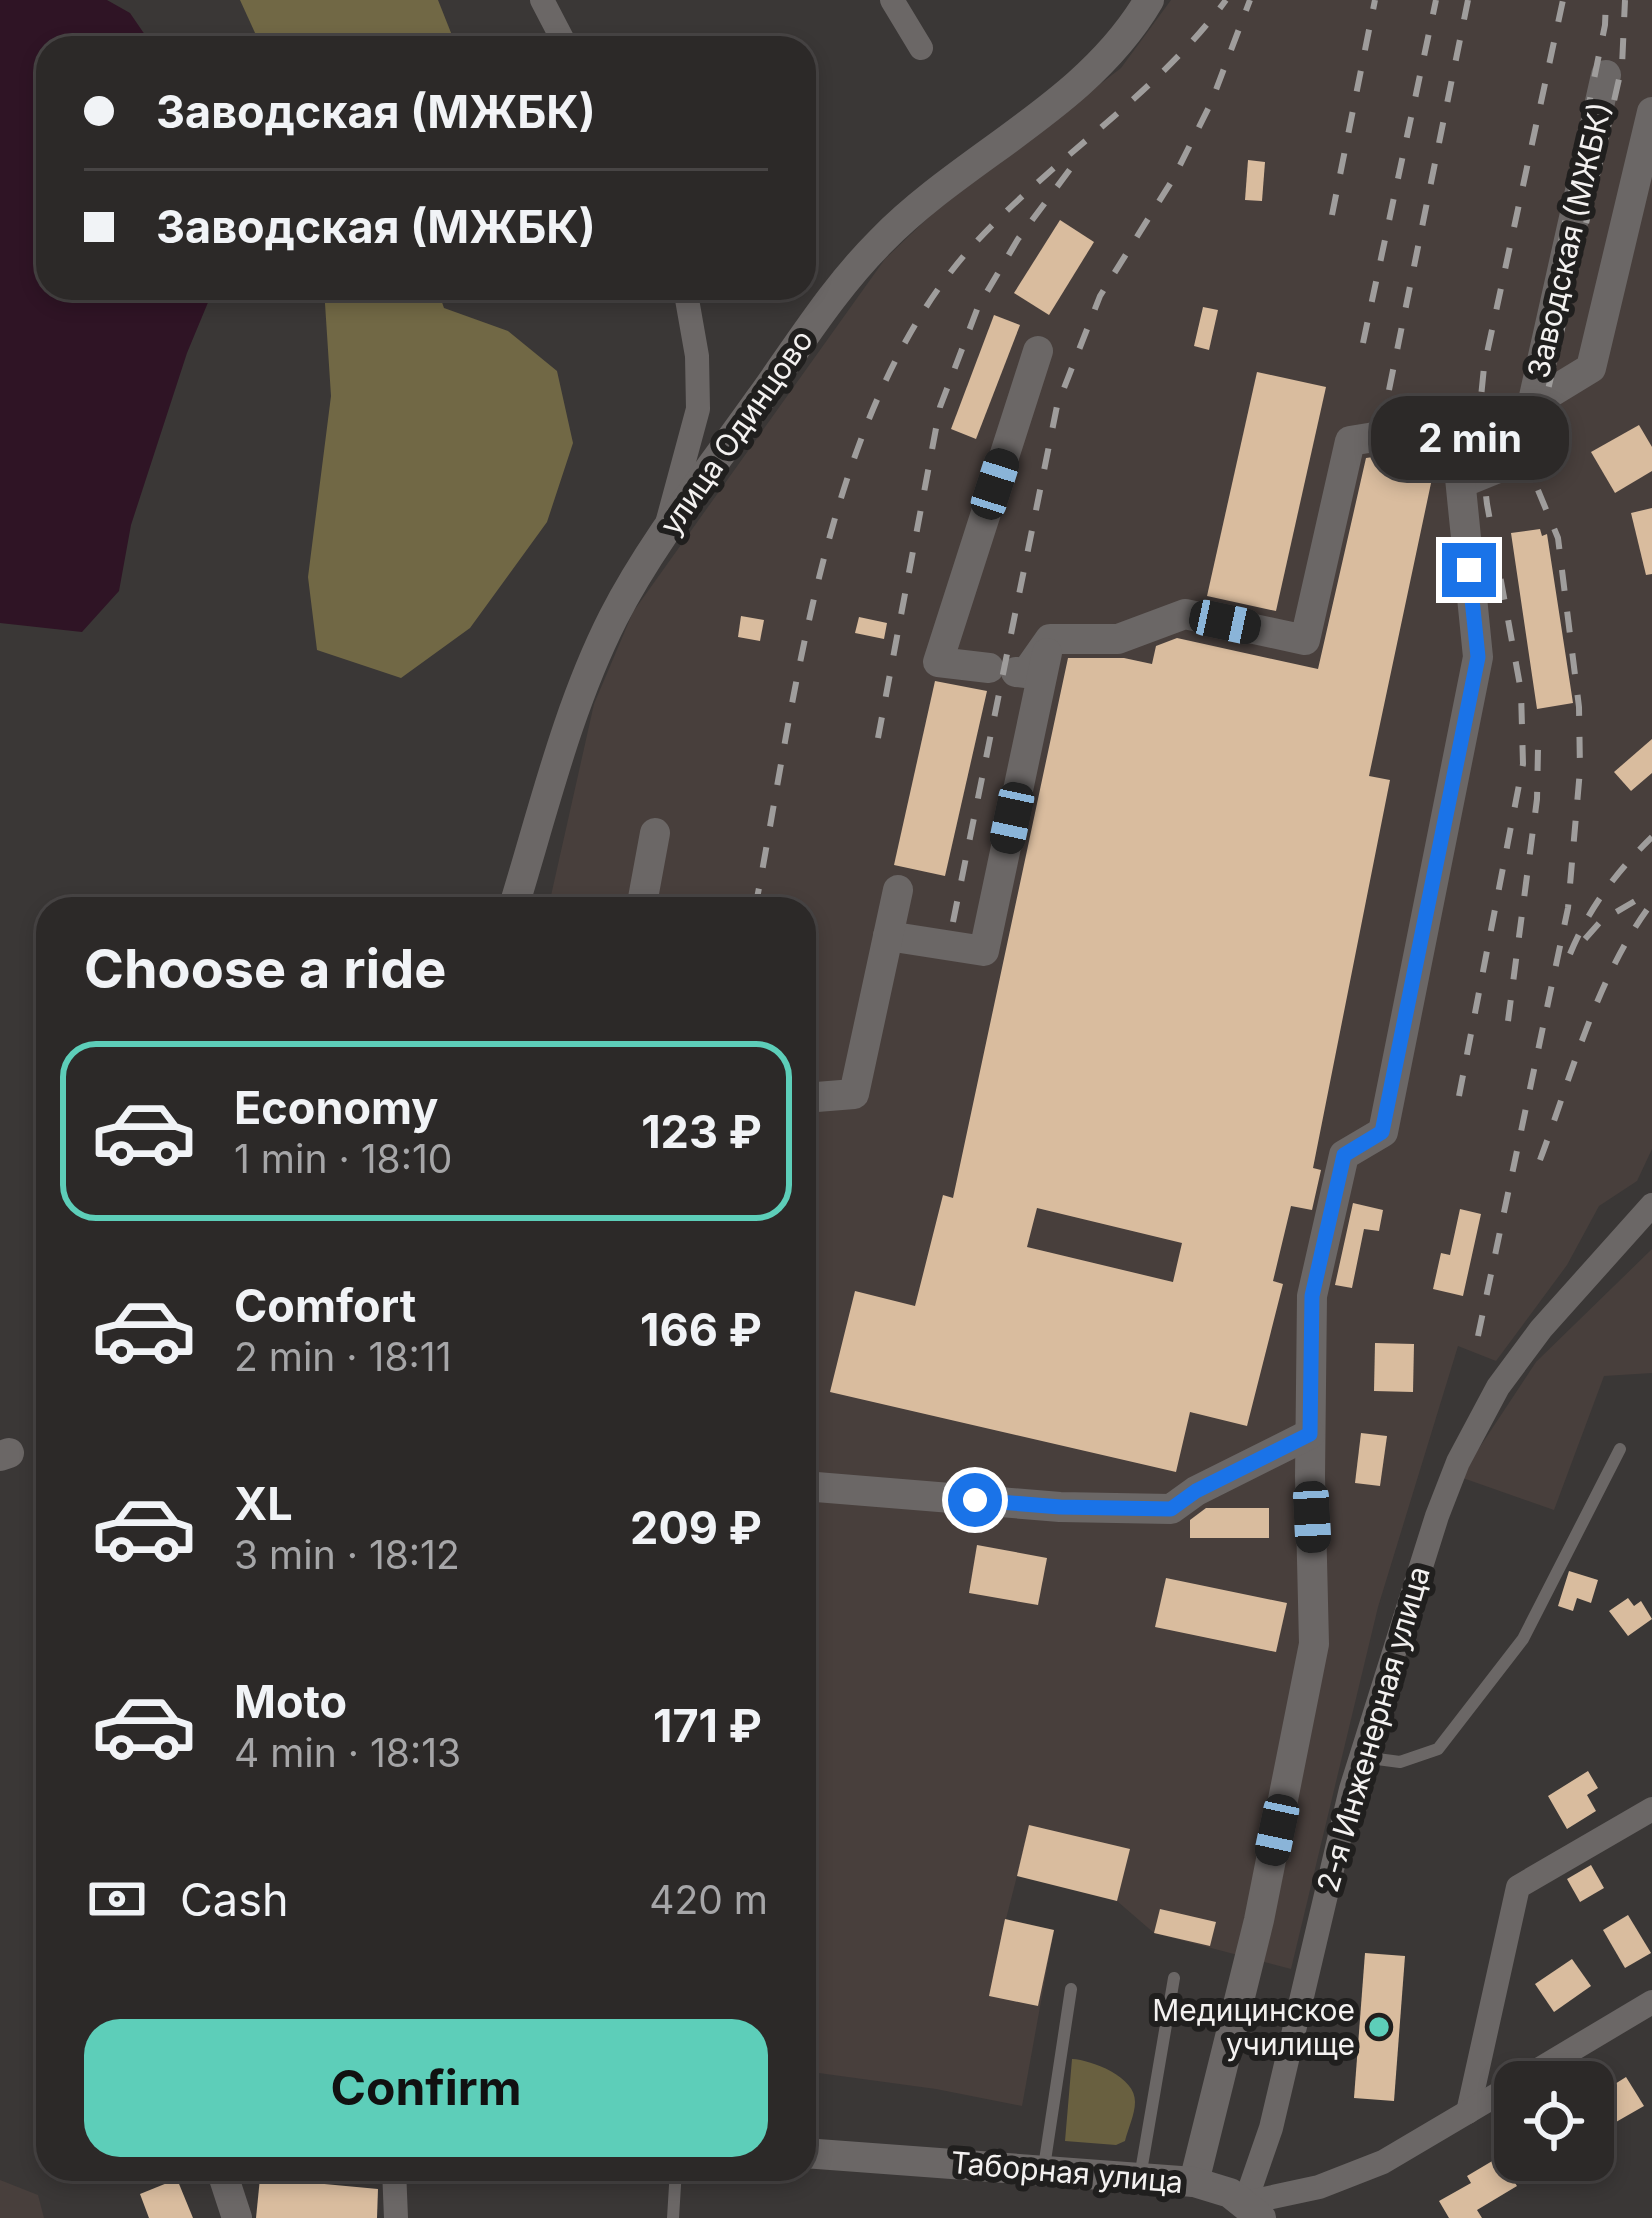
<!DOCTYPE html>
<meta charset="utf-8">
<style>
:root{--surface:#2c2928;--page:#383534;--text:#f1f3f6;--muted:#a6a6a8;--line:#484545;--accent:#5dceb9}
body{margin:0;font-family:Inter,sans-serif;background:var(--page);color:var(--text);height:100vh;display:flex;flex-direction:column;font-size:45px;white-space:nowrap}
*{box-sizing:border-box;margin:0}
p{font-size:39px;color:var(--muted)}
.icon{flex:none;width:66px;height:66px;fill:none;stroke:currentColor;stroke-width:2;stroke-linecap:round;stroke-linejoin:round}
.map{position:relative;flex:1;overflow:hidden}
.drawer{position:absolute;left:36px;top:897px;width:780px;height:1284px;display:flex;flex-direction:column;background:var(--surface);border-radius:36px;box-shadow:0 6px 18px #0003,0 0 0 3px var(--line)}
.drawer>*{flex:none}
.banner{position:absolute;left:36px;top:36px;width:780px;height:264px;border-radius:36px;box-shadow:0 6px 18px #0003,0 0 0 3px var(--line);display:grid;align-content:center;height:264px;padding:0 48px;background:var(--surface)}
.fabs{position:absolute;left:1494px;top:2061px;display:grid;gap:24px}
.fabs a{display:grid;place-items:center;width:120px;height:120px;border-radius:24px;background:var(--surface);box-shadow:0 6px 18px #0003,0 0 0 3px var(--line);font-size:60px}
.end{position:absolute;width:54px;height:54px;margin:-27px;border:15px solid #1a73e8;background:#fff;box-shadow:0 0 0 6px #fff}
.from{border-radius:50%}
.bubble{position:absolute;height:84px;border-radius:36px;background:var(--surface);box-shadow:0 6px 18px #0003,0 0 0 3px var(--line);font-size:39px;font-weight:700;line-height:84px;text-align:center}
.car{position:absolute;width:36px;height:72px;margin:-36px -18px;border-radius:15px;box-shadow:0 0 9px 3px #0007;background:linear-gradient(#222 24%,#8ab4d8 0 40%,#222 0 76%,#8ab4d8 0 86%,#222 0)}
.banner b{display:flex;align-items:center;gap:42px;height:114px;font-size:45px}
.banner b+b{border-top:3px solid var(--line)}
.banner i{width:30px;height:30px;background:var(--text)}
ul{padding:0;list-style:none}
li{display:flex;align-items:center;gap:36px;height:180px;margin:0 24px 18px;padding:0 24px;border:6px solid transparent;border-radius:36px}
li div{flex:1}
li b{display:block;font-size:45px}
li em{font-style:normal;font-weight:700}
li.selected{border-color:var(--accent)}
li>.icon{width:108px;height:108px;stroke-width:1.5}
h2{padding:0 48px;font-size:54px;line-height:144px}
.pay{display:flex;align-items:center;gap:30px;height:132px;padding:0 48px;font-size:45px}
.pay p{margin-inline-start:auto}
.action{display:flex;gap:24px;margin-top:auto;padding:24px 48px}
.action a{flex:1;height:138px;border-radius:36px;background:var(--accent);color:#111;font-size:48px;font-weight:700;line-height:138px;text-align:center}
.map>svg:first-child{display:block}
.built{fill:#483f3c}
.green{fill:#696040}
.forest{fill:#716845}
.water{fill:#2f1425}
.building{fill:#d9bc9e;fill-rule:evenodd}
.lines{fill:none;stroke-linecap:round;stroke-linejoin:round}
.service{stroke:#6b6766;stroke-width:12}
.minor{stroke:#6b6766;stroke-width:24}
.tertiary{stroke:#6b6766;stroke-width:30}
.rail{stroke:#9f9d9c;stroke-width:6;stroke-dasharray:21 21;stroke-linecap:butt}
.route{stroke:#1a73e8;stroke-width:15}
.poi-dot{fill:#5dceb9;stroke:#201f1e;stroke-width:4.5}
.labels{text-anchor:middle;dominant-baseline:central;stroke-width:12;stroke-linejoin:round;paint-order:stroke}
.street-label{font-size:30px;fill:#f3f1f0;stroke:#201f1e}
.poi-label{font-size:30px;fill:#f3f1f0;stroke:#201f1e;text-anchor:end}
</style>
<div class="map">
<svg width="1652" height="2218" viewBox="0 0 1652 2218">
<rect width="100%" height="100%" fill="#3a3736"/>
<!-- built -->
<g class="built">
<polygon points="1171,0 1652,0 1652,1149 1637,1181 1599,1206 1567,1265 1496,1361 1458,1346 1378,1607 1291,1969 1154,1933 1117,1901 1017,1876 1006,1919 1054,1930 1022,2106 936,2089 804,2071 804,909 548,909 594,704 633,612 885,259 933,213 1121,68"/>
<polygon points="1652,1249 1652,1373 1604,1376 1554,1510 1460,1477 1536,1362"/>
<polygon points="0,2180 38,2195 44,2218 0,2218"/>
</g>
<!-- green -->
<path class="green" d="M1072,2059C1092,2060 1136,2077 1135,2102C1135,2114 1128,2129 1125,2141L1116,2145L1065,2141Z"/>
<!-- forest -->
<g class="forest">
<polygon points="240,0 438,0 457,48 262,48"/>
<polygon points="324,288 437,288 444,308 508,331 557,371 573,443 547,522 470,628 401,678 317,650 308,577 331,396"/>
</g>
<!-- water -->
<polygon class="water" points="0,0 107,0 130,13 154,48 48,48 48,288 214,288 187,353 131,525 119,591 82,632 0,623"/>
<!-- building -->
<g class="building">
<polygon points="1248,160 1265,162 1262,201 1245,200"/>
<polygon points="1060,220 1094,242 1049,315 1014,293"/>
<polygon points="1203,307 1218,310 1209,350 1194,346"/>
<polygon points="994,315 1020,325 976,439 951,429"/>
<polygon points="1257,372 1326,387 1276,611 1207,596"/>
<polygon points="1639,425 1652,447 1652,471 1615,493 1591,452"/>
<path d="M1388,455L1434,469L1369,776L1390,780L1313,1168L1321,1170L1312,1210L1291,1206L1273,1281L1283,1284L1247,1426L1190,1412L1176,1472L830,1392L855,1291L915,1306L943,1195L953,1198L1068,658H1124L1152,664L1156,646L1177,638L1318,669L1366,458ZM1037,1208L1182,1243L1173,1282L1027,1247Z"/>
<polygon points="1652,508 1652,574 1646,575 1631,513"/>
<polygon points="1540,529 1542,536 1547,534 1573,703 1537,709 1511,533"/>
<polygon points="741,616 764,620 760,641 738,637"/>
<polygon points="859,617 887,623 884,639 855,633"/>
<polygon points="935,681 987,691 945,876 894,865"/>
<polygon points="1652,739 1652,773 1631,791 1614,772"/>
<polygon points="1353,1203 1383,1210 1379,1231 1364,1229 1352,1288 1335,1285"/>
<polygon points="1460,1209 1481,1214 1463,1296 1433,1289 1441,1253 1450,1255"/>
<polygon points="1375,1343 1414,1344 1413,1392 1374,1391"/>
<polygon points="1361,1433 1387,1436 1380,1486 1355,1483"/>
<polygon points="1206,1508 1269,1508 1269,1538 1190,1538 1190,1520"/>
<polygon points="977,1545 1047,1558 1038,1605 969,1593"/>
<polygon points="1569,1571 1598,1580 1591,1603 1577,1598 1573,1611 1558,1606"/>
<polygon points="1166,1578 1287,1603 1276,1652 1155,1627"/>
<polygon points="1628,1598 1634,1606 1641,1601 1652,1619 1628,1636 1609,1611"/>
<polygon points="1588,1771 1598,1788 1587,1795 1596,1811 1567,1829 1548,1796"/>
<polygon points="1029,1825 1130,1849 1117,1901 1017,1876"/>
<polygon points="1591,1865 1604,1888 1580,1902 1567,1879"/>
<polygon points="1160,1909 1216,1922 1210,1946 1154,1933"/>
<polygon points="1628,1915 1651,1953 1625,1968 1603,1930"/>
<polygon points="1005,1919 1054,1930 1038,2006 989,1996"/>
<polygon points="1365,1953 1405,1956 1394,2101 1354,2098"/>
<polygon points="1572,1959 1591,1986 1554,2012 1535,1984"/>
<polygon points="1626,2077 1644,2106 1616,2122 1599,2094"/>
<polygon points="1499,2157 1517,2186 1477,2210 1482,2218 1449,2218 1439,2201 1471,2183 1467,2176"/>
<polygon points="260,2178 378,2189 377,2218 256,2218"/>
<polygon points="177,2179 193,2218 149,2218 140,2194"/>
</g>
<g class="lines">
<!-- service -->
<g class="service">
<polyline points="1362,1757 1400,1762 1438,1749 1523,1639 1620,1449"/>
<polyline points="1044,2167 1071,1989"/>
<polyline points="1140,2177 1174,1978"/>
<polyline points="673,2218 676,2169"/>
</g>
<!-- minor -->
<g class="minor">
<polyline points="542,0 567,48"/>
<polyline points="892,0 921,48"/>
<polyline points="668,520 698,409 697,356 685,288"/>
<polyline points="1518,2082 1652,2002"/>
<polyline points="1468,2112 1518,1887 1652,1809"/>
<polyline points="394,2169 396,2218"/>
<polyline points="1245,2203 1271,2128 1351,1789 1437,1516 1458,1462 1498,1387 1541,1329 1652,1205"/>
<polyline points="1245,2203 1319,2187 1383,2162 1515,2084"/>
</g>
<!-- tertiary -->
<g class="tertiary">
<polyline points="1532,404 1591,368 1652,112"/>
<polyline points="1461,483 1520,459 1606,75"/>
<polyline points="989,668 938,662 1038,351"/>
<polyline points="1016,672 1026,673 1050,639 1118,639 1185,614 1305,640 1350,441 1399,433 1458,458 1478,657 1383,1132 1344,1155 1312,1296 1310,1476 1314,1644 1259,1920 1194,2182"/>
<path d="M513,909C543,812 567,709 613,618C653,540 710,470 760,399C799,345 833,289 881,241C965,155 1087,106 1149,0"/>
<polyline points="641,909 655,833"/>
<polyline points="888,936 984,951 1047,653"/>
<polyline points="804,1098 854,1094 898,890"/>
<polyline points="0,1456 9,1453"/>
<polyline points="804,1486 1060,1507 1171,1509 1196,1491 1310,1434"/>
<polyline points="804,2153 1194,2182 1230,2193 1261,2218"/>
<polyline points="221,2169 237,2218"/>
</g>
<!-- rail -->
<g class="rail">
<polyline points="1332,215 1375,0"/>
<polyline points="1363,343 1436,0"/>
<polyline points="1536,365 1605,25 1606,0"/>
<polyline points="1389,390 1468,0"/>
<polyline points="878,738 940,407 978,307 1018,239 1071,168"/>
<path d="M755,909C796,697 825,404 977,241C1056,156 1157,94 1226,0"/>
<polyline points="953,922 1057,406 1100,296 1173,179 1211,103 1250,0"/>
<polyline points="1585,939 1601,921 1652,891"/>
<path d="M1570,954C1589,908 1616,872 1652,837"/>
<polyline points="1508,1021 1537,799 1538,749"/>
<polyline points="1459,1096 1523,764 1521,691 1487,504 1478,428 1484,367 1563,0"/>
<path d="M1540,1160C1572,1075 1596,977 1652,903"/>
<polyline points="1478,1336 1568,908 1580,770 1579,707 1558,538 1535,483 1548,390 1622,66 1625,0"/>
</g>
</g>
<g class="lines">
<!-- route -->
<polyline class="route" points="975,1500 1060,1507 1171,1509 1196,1491 1310,1434 1312,1296 1344,1155 1382,1132 1478,657 1469,570"/>
</g>
<!-- markers -->
<circle class="poi-dot" cx="1379" cy="2027" r="12"/>
<g class="labels">
<!-- street labels -->
<g class="street-label">
<text transform="translate(1569 240) rotate(-77)">Заводская (МЖБК)</text>
<text transform="translate(736 432) rotate(-55)">улица Одинцово</text>
<text transform="translate(1373 1729) rotate(-74)">2-я Инженерная улица</text>
<text transform="translate(1067 2172) rotate(5)">Таборная улица</text>
</g>
<!-- poi labels -->
<g class="poi-label">
<text x="1355" y="2010">Медицинское<tspan x="1355" dy="34">училище</tspan></text>
</g>
</g>
</svg>
<div class="fabs">
<a><svg class="icon" aria-label="locate" viewBox="0 0 24 24"><circle cx="12" cy="12" r="6"/><path d="M12 2v4M12 18v4M2 12h4M18 12h4"/></svg></a>
</div>
<i class="end from" style="left:975px;top:1500px"></i>
<i class="end" style="left:1469px;top:570px"></i>
<div class="bubble" style="left:1371px;top:396px;width:198px">2 min</div>
<i class="car" style="left:995px;top:484px;rotate:18deg"></i>
<i class="car" style="left:1225px;top:622px;rotate:102deg"></i>
<i class="car" style="left:1012px;top:818px;rotate:192deg"></i>
<i class="car" style="left:1312px;top:1517px;rotate:177deg"></i>
<i class="car" style="left:1277px;top:1830px;rotate:192deg"></i>
<div class="banner">
<b><i class="from"></i>Заводская (МЖБК)</b>
<b><i></i>Заводская (МЖБК)</b>
</div>
<section class="drawer">
<h2>Choose a ride</h2>
<ul>
<li class="selected"><svg class="icon" aria-label="car" viewBox="0 0 24 24"><path d="M5 17H2v-5l4-1 3-4h7l3 4 3 1v5h-3M9 17h6M6 11h13"/><circle cx="7" cy="17" r="2"/><circle cx="17" cy="17" r="2"/></svg><div><b>Economy</b><p>1 min · 18:10</p></div><em>123 ₽</em></li>
<li><svg class="icon" aria-label="car" viewBox="0 0 24 24"><path d="M5 17H2v-5l4-1 3-4h7l3 4 3 1v5h-3M9 17h6M6 11h13"/><circle cx="7" cy="17" r="2"/><circle cx="17" cy="17" r="2"/></svg><div><b>Comfort</b><p>2 min · 18:11</p></div><em>166 ₽</em></li>
<li><svg class="icon" aria-label="car" viewBox="0 0 24 24"><path d="M5 17H2v-5l4-1 3-4h7l3 4 3 1v5h-3M9 17h6M6 11h13"/><circle cx="7" cy="17" r="2"/><circle cx="17" cy="17" r="2"/></svg><div><b>XL</b><p>3 min · 18:12</p></div><em>209 ₽</em></li>
<li><svg class="icon" aria-label="car" viewBox="0 0 24 24"><path d="M5 17H2v-5l4-1 3-4h7l3 4 3 1v5h-3M9 17h6M6 11h13"/><circle cx="7" cy="17" r="2"/><circle cx="17" cy="17" r="2"/></svg><div><b>Moto</b><p>4 min · 18:13</p></div><em>171 ₽</em></li>
</ul>
<div class="pay"><svg class="icon" aria-label="cash" viewBox="0 0 24 24"><path d="M3 7h18v10H3z"/><circle cx="12" cy="12" r="2"/></svg>Cash<p>420 m</p></div>
<div class="action"><a>Confirm</a></div>
</section>
</div>
